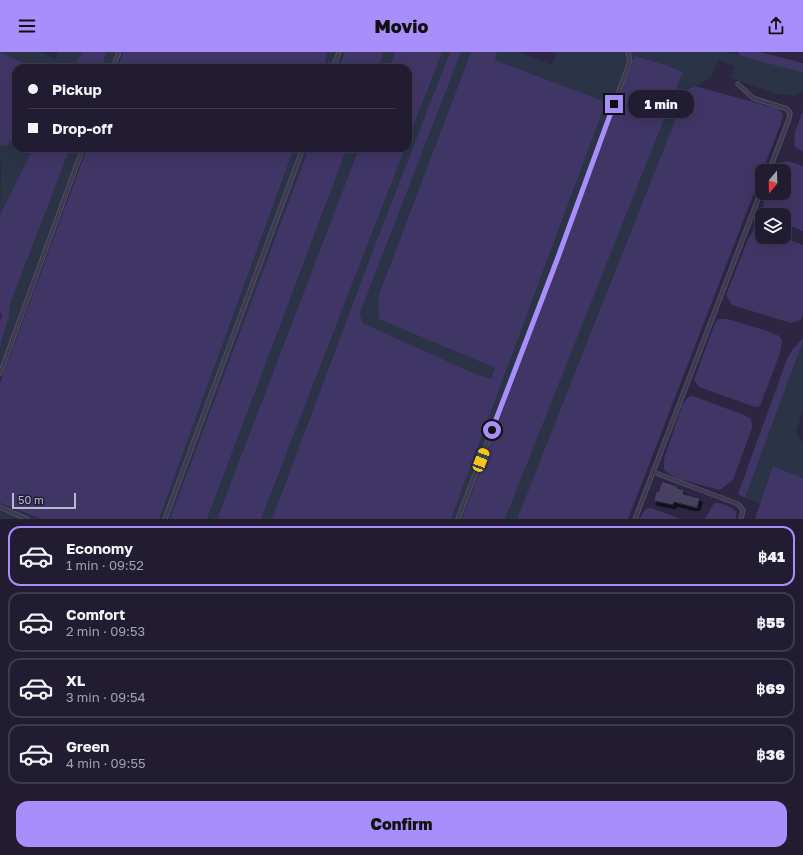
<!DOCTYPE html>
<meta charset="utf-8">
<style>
:root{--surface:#211c32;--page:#29253a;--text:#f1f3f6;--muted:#a2a1ac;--line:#3e3a4d;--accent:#a88efa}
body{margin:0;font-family:"Golos Text",sans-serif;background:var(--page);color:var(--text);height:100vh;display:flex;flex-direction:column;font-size:15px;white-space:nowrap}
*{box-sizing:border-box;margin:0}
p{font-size:13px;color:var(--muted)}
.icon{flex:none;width:22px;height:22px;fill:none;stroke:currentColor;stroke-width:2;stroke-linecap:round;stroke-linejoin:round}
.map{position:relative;height:467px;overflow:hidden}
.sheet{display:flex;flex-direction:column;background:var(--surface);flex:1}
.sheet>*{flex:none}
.top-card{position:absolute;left:12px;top:12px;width:400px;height:88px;border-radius:12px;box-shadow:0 4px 16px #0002,0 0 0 1px var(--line);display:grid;align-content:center;height:88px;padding:0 16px;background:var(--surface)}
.needle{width:26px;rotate:199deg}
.controls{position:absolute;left:755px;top:112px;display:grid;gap:8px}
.controls a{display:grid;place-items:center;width:36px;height:36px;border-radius:8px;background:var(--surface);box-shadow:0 4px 16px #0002,0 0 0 1px var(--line);font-size:20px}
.scale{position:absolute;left:12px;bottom:10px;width:64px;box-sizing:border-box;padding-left:4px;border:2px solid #bcb8cc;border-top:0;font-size:11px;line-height:14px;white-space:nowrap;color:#bcb8cc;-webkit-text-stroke:3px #241f38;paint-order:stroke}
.end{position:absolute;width:18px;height:18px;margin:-9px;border:5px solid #a88efa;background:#111;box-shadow:0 0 0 2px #111}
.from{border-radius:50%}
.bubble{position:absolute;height:28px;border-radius:12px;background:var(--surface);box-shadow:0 4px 16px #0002,0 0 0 1px var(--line);font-size:13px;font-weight:800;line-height:28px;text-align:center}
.car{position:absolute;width:12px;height:24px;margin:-12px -6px;border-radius:5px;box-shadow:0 0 3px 1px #0007;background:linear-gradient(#f5c518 24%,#345 0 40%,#f5c518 0 76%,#345 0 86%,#f5c518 0)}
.top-card b{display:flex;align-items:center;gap:14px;height:38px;font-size:15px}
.top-card b+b{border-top:1px solid var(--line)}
.top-card i{width:10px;height:10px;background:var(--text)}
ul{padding:7px 0 0;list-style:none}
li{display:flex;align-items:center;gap:12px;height:60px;margin:0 8px 6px;padding:0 8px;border:2px solid var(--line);border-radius:12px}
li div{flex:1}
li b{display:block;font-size:15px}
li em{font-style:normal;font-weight:800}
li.on{border-color:var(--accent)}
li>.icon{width:36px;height:36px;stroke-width:1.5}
.cta{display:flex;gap:8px;margin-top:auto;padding:8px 16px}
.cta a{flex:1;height:46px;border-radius:12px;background:var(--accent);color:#111;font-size:16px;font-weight:800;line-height:46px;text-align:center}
header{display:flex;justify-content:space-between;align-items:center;height:52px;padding:0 16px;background:var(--accent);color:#111;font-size:18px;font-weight:800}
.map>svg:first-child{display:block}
.green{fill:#2b3347}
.water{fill:#403666}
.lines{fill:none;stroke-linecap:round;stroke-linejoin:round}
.canal{stroke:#403666;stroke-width:9}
.building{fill:#474060;stroke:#26213a;filter:url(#shadow)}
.service-casing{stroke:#57536a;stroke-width:5}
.service{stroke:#3f3a52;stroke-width:3.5}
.route{stroke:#a88efa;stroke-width:5}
</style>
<header><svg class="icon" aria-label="menu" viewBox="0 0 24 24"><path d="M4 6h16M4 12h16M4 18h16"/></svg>Movio<svg class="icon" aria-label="share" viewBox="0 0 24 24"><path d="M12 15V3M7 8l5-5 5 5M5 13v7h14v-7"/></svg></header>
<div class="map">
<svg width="803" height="467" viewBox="0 0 803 467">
<defs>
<filter id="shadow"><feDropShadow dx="2.5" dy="4" stdDeviation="0" flood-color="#0009"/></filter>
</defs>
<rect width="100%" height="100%" fill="#2c2643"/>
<!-- green -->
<g class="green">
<polygon points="1,0 41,0 55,6 58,0 82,0 73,16 35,16"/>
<polygon points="107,0 122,0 116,16 101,16"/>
<polygon points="328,0 345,0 339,16 323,16"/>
<polygon points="384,0 395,0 389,16 378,16"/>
<polygon points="442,0 450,0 373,198 272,467 261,467 405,96 408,96 408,88"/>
<polygon points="461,0 471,0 378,245 379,267 495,316 492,327 471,320 361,271 360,261"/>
<polygon points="497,0 519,0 552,13 556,0 728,0 803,20 803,39 795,44 776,42 731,26 735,14 718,8 711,26 687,38 517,467 505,467 683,20 666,13 635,4 462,467 451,467 606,50 495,8"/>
<polygon points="16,78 16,96 33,96 0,163 1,111 0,110 0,94 8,92"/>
<polygon points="70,96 85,96 0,318 0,294 9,265 9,255"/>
<polygon points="294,96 309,96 170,467 159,467"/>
<polygon points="347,96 359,96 217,467 207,467"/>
<polygon points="803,289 803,359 796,379 800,387 803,389 803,426 773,414 761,452 745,446"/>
<polygon points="0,452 38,467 0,467"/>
</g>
<!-- water -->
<g class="water">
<polygon points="0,0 35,16 16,16 16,78 8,93 0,94"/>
<polygon points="82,0 107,0 101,16 73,16"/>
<polygon points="123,0 328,0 323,16 117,16"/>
<polygon points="345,0 384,0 378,16 339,16"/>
<polygon points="395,0 442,0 408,88 408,16 389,16"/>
<polygon points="450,0 461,0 360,261 362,271 471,320 491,327 495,316 379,267 378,245 471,0 497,0 495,8 606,50 451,467 272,467 373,198"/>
<polygon points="635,4 666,13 683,20 505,467 462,467"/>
<polygon points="695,34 778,57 783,62 781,71 628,467 517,467 687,38"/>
<polygon points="803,59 803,100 794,94 795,80"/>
<polygon points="33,96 70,96 9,255 9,265 0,294 0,268 2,266 0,257 0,163"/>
<polygon points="87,96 294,96 159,467 41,467 0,451 0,331"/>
<polygon points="309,96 347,96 207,467 170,467"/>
<polygon points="359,96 405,96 261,467 217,467"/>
<polygon points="788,109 803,114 803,179 784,171 784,163 767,163 763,161 764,150 767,141 784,141 784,119 776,119 779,111"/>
<polygon points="755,176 762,176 762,185 783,185 803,193 803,262 801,268 791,271 732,253 726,243 749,185"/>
<polygon points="719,267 727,267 767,279 779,284 782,289 780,301 760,354 755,355 699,335 694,328 715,271"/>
<polygon points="803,286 803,289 745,446 738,442 787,307 793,297"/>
<polygon points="693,344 744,363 751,367 752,376 733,428 720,438 676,426 664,418 664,407 682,354 687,346"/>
<polygon points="773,414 803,426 803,467 755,467"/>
<path d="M714,451C723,451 729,454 736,459V467H705Z"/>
<polygon points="651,456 681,467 639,467 646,457"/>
</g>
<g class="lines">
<!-- canal -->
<polyline class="canal" points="743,0 803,16"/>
</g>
<!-- building -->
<polygon class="building" points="662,429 677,434 677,436 684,438 683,442 700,446 697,456 674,450 673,453 654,449 656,439 658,440"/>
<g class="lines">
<!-- service casing -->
<g class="service-casing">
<g id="service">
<polyline points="113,16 119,0"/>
<polyline points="333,16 339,0"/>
<polyline points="738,32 753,46 787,57 790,61 789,67 769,119"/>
<polyline points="0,322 83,96"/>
<polyline points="653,420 738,452 743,458 741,467"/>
<polyline points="0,455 27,467"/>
<polyline points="165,467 303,96"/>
<polyline points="458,467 557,208 630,9 628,0"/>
<polyline points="635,467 762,137"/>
</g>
</g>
<!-- service -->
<use href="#service" class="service"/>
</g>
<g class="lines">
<!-- route -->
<polyline class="route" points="492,378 557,208 614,52"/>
</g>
</svg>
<div class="controls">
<a><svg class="needle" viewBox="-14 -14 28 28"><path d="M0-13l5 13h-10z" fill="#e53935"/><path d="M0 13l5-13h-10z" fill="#a2a1ac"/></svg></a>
<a><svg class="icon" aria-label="layers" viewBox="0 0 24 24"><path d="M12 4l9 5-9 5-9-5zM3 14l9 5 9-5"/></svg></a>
</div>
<div class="scale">50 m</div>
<i class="end from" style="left:492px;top:378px"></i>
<i class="end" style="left:614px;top:52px"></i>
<div class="bubble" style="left:628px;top:38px;width:66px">1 min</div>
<i class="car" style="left:481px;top:408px;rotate:21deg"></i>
<div class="top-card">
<b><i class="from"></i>Pickup</b>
<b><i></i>Drop-off</b>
</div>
</div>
<section class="sheet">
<ul>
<li class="on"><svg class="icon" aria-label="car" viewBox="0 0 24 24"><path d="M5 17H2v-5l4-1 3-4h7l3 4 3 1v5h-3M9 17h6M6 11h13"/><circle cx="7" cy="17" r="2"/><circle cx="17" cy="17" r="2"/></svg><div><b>Economy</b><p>1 min · 09:52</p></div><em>฿41</em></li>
<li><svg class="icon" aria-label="car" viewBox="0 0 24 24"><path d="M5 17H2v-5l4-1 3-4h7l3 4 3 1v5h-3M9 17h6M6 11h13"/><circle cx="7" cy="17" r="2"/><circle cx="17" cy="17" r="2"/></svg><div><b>Comfort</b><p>2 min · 09:53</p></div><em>฿55</em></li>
<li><svg class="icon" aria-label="car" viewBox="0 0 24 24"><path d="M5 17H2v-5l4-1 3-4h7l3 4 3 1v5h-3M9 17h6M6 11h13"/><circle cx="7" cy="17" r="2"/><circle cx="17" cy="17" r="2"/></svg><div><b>XL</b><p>3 min · 09:54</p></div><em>฿69</em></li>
<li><svg class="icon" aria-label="car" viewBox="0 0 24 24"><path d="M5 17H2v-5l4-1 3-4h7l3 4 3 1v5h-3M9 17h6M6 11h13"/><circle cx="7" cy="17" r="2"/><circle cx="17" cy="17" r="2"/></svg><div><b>Green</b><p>4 min · 09:55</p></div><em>฿36</em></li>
</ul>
<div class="cta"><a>Confirm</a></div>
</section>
